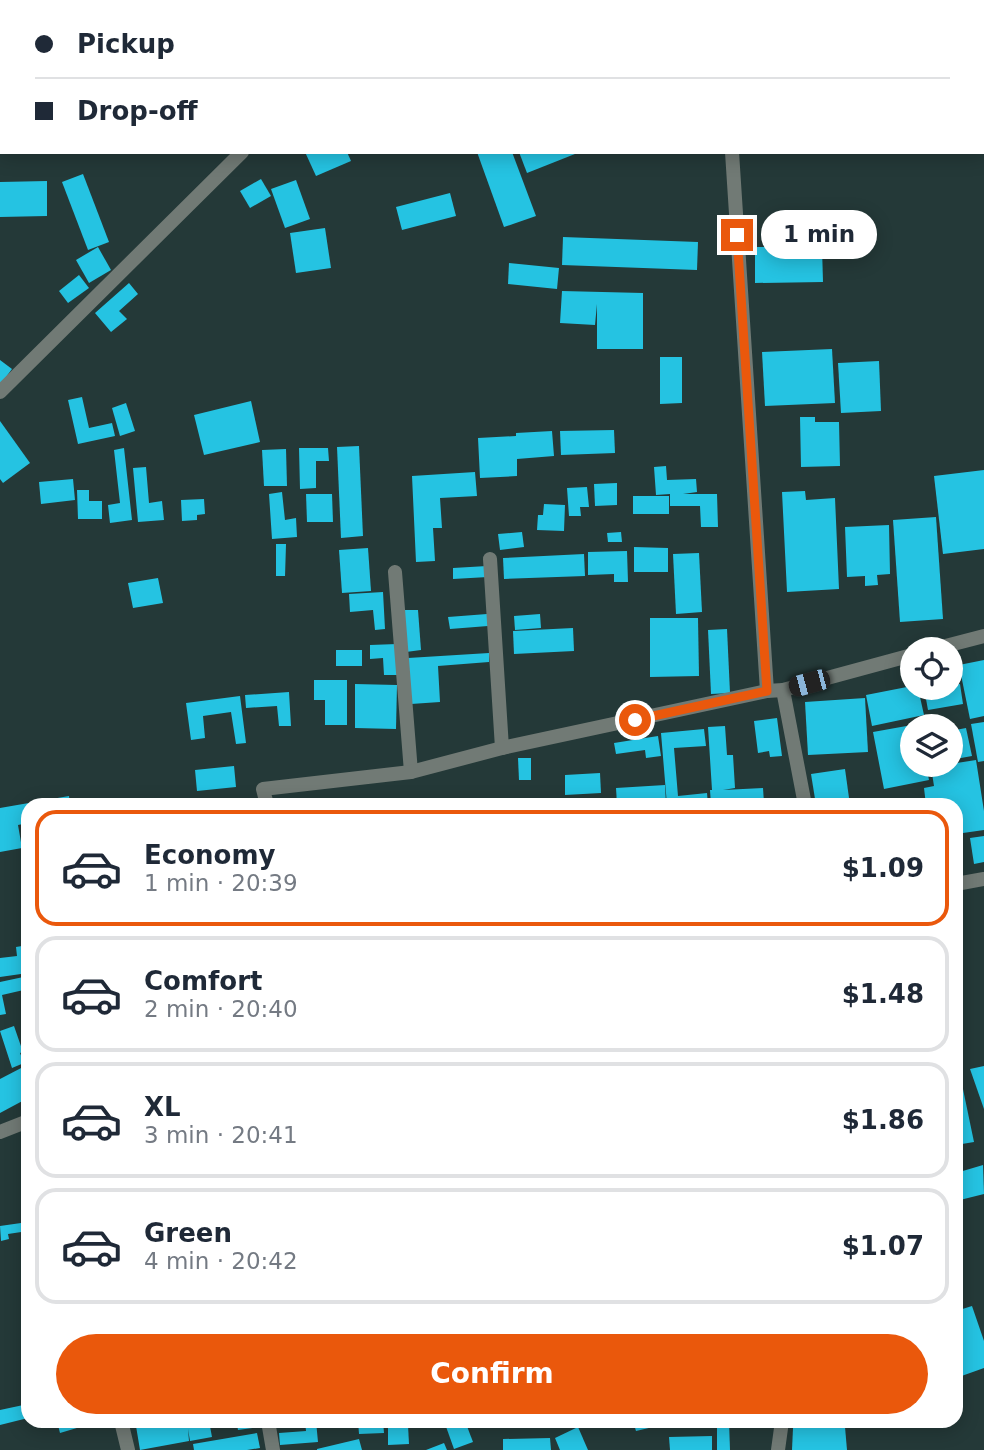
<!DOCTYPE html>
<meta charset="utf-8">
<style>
:root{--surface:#fff;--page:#f2f2f3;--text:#1f2937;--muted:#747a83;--line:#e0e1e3;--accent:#ea580c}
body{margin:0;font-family:"DejaVu Sans",sans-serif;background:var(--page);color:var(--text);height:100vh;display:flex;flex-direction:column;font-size:26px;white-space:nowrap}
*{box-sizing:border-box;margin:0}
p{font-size:23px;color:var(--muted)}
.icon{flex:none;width:38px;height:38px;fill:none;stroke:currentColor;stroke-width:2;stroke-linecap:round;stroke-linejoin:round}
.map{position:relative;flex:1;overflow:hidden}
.side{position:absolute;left:21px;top:798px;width:942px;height:630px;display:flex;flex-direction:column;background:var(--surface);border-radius:21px;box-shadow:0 4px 18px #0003}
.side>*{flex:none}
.top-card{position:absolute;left:0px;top:0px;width:985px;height:154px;box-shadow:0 4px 18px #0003;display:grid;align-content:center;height:154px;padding:0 35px;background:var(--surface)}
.buttons{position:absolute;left:900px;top:637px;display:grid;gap:14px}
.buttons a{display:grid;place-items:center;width:63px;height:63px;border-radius:50%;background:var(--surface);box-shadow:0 4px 18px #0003;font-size:35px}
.end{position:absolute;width:32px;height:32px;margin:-16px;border:9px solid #ea580c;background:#fff;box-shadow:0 0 0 4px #fff}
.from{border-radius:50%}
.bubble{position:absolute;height:49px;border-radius:24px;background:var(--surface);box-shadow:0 4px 18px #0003;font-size:23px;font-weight:800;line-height:49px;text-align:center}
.car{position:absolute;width:21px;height:42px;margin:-21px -10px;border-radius:9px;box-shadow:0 0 5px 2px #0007;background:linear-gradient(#222 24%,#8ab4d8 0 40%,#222 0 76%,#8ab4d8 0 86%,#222 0)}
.top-card b{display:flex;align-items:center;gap:24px;height:66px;font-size:26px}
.top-card b+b{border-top:2px solid var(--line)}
.top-card i{width:18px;height:18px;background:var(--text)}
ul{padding:12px 0 0;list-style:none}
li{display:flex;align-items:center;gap:21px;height:116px;margin:0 14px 10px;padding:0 21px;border:4px solid var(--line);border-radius:21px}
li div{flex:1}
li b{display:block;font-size:26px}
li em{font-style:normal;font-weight:800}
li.current{border-color:var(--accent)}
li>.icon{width:63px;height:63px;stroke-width:1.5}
.primary-button{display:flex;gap:14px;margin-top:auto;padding:14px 35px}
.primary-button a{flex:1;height:80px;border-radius:42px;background:var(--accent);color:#fff;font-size:28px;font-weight:800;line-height:80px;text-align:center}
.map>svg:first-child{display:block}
.building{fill:#25c3e2}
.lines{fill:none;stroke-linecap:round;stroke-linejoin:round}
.street{stroke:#717a75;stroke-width:14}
.route{stroke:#ea580c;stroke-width:9}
</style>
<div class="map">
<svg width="984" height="1450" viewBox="0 0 984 1450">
<rect width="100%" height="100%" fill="#243938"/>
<!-- building -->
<g class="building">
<polygon points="305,152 347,152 351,161 316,176"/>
<polygon points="477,152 512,152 536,216 504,227"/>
<polygon points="519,152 580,152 527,173"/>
<polygon points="83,174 109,242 88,250 62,182"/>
<polygon points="261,179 271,196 250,208 240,191"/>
<polygon points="296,180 310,219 285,228 271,189"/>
<polygon points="47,181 47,216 0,217 0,182"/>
<polygon points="450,193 456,216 402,230 396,207"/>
<polygon points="325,228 331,268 296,273 290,233"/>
<polygon points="563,237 698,242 697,270 562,265"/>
<polygon points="98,247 111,270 89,283 76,260"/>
<polygon points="755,247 822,247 823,282 755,283"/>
<polygon points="509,263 559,268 557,289 508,284"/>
<polygon points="79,275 89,288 68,303 59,291"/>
<polygon points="129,283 138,294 119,311 127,319 111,332 95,313"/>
<polygon points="562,291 643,293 643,349 597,349 597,304 595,325 560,323"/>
<polygon points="832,349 835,403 765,406 762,352"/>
<polygon points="660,357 682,357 682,403 660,404"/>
<polygon points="0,360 12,369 0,385"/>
<polygon points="879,361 881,411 841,413 838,363"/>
<polygon points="82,397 89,428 112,423 115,436 78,444 68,400"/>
<polygon points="251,401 260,442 204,455 194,415"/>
<polygon points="126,403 135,431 120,436 112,408"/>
<polygon points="800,417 815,417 815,422 839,422 840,466 801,467"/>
<polygon points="0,421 30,463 3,483 0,479"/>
<polygon points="614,430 615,453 561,455 560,431"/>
<polygon points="552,431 554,456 517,459 517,476 480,478 478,438 516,436 516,433"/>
<polygon points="359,446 363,536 341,538 337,447"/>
<polygon points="124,448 132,520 110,523 108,505 120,503 114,450"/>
<polygon points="299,448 328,448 329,461 316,461 316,488 300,489"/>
<polygon points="286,449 287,486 264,486 262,450"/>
<polygon points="666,466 667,480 696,479 697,492 683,494 717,494 718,527 701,527 700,506 670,506 670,494 656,495 654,467"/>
<polygon points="146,467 149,503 162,501 164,520 138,522 133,468"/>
<polygon points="984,470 984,549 943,554 934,476"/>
<polygon points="475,472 477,496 440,498 442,528 433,528 435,561 416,562 412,476"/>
<polygon points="73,479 75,500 41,504 39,482"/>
<polygon points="617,483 617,505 595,506 594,484"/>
<polygon points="587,487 589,507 580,507 581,516 569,516 567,488"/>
<polygon points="77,490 89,490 89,501 102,501 102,519 78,519"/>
<polygon points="805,491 806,500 835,498 839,589 787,592 782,492"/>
<polygon points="282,492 285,520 296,518 297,537 272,539 269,494"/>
<polygon points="306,494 332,494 333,522 307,522"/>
<rect x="633" y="496" width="36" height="18"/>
<polygon points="204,499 205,514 197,515 197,520 182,521 181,500"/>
<polygon points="544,504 565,505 564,531 537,530 538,515 543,515"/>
<polygon points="936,517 943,619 900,622 893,520"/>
<polygon points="889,525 890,574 877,575 878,585 865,586 865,576 847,577 845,527"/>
<polygon points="522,532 524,547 500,550 498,534"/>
<polygon points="621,532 622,542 608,542 607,533"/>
<polygon points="276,544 286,544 285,576 276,576"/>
<polygon points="634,547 668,548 668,572 634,572"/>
<polygon points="368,548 371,591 342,593 339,550"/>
<polygon points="627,551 628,582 614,582 614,574 588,575 588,552"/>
<polygon points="699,553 702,612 676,614 673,554"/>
<polygon points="584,554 585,576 504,579 503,558"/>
<polygon points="487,566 488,577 453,579 453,568"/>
<polygon points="158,578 163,603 133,608 128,583"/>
<polygon points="383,592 385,629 375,630 373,610 350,612 349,594"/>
<polygon points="403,610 418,610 421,650 406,652"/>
<polygon points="487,614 488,626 450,629 448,617"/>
<polygon points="540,614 541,628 515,630 514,616"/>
<polygon points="650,618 698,618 699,676 650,677"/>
<polygon points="573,628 574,651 514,654 513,631"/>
<polygon points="727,629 730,693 711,694 708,630"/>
<polygon points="397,644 398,675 384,675 383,658 370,659 370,645"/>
<rect x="336" y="650" width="26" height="16"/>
<polygon points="489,653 489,662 438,666 440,702 411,704 408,658"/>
<polygon points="984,660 984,716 970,719 959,665"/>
<polygon points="950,676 952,676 953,685 960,684 963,704 928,710 924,688 950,688"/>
<polygon points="314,680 347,680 347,725 325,725 325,700 314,700"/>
<polygon points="355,684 397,685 396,729 355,728"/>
<polygon points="912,686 912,688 918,688 924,715 872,726 866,695"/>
<polygon points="289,692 291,726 279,726 277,706 246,708 245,695"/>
<polygon points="240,696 246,743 236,744 231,712 203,716 205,738 191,740 186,703"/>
<polygon points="865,698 868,752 808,755 805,702"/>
<polygon points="777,718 782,756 770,757 769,751 758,753 754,721"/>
<polygon points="984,722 984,761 978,762 971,724"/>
<polygon points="912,725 912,765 926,765 929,780 884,789 873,732"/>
<polygon points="725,726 727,755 733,755 735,788 723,790 763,788 764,803 711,805 710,790 712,790 708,727"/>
<polygon points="966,728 972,756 950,760 950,731"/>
<polygon points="704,729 706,746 674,748 678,796 707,793 708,805 667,805 661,733"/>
<polygon points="658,736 661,756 646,758 645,750 616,754 614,743"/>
<polygon points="518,758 531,758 531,780 519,780"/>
<polygon points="976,760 984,811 984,830 956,834 956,805 926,805 924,788 934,786 931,767"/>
<polygon points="234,766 236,787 197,791 195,770"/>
<polygon points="845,769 850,805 816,805 811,774"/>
<polygon points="600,773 601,793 565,795 565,775"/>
<polygon points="665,785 666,805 617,805 616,788"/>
<polygon points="69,796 70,805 28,805 28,823 18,825 22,848 0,852 0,808"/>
<polygon points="538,798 539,805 526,805 525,800"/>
<polygon points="984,836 984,862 974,864 970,838"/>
<polygon points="24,893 28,893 28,923 26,923"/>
<polygon points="28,945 28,973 0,977 0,958 17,956 16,947"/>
<polygon points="956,962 958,962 959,996 956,996"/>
<polygon points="28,976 28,989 2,995 6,1014 0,1015 0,982"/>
<polygon points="14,1026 23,1052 20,1053 24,1063 12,1068 0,1031"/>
<polygon points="25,1066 28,1072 28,1098 0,1113 0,1079"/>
<polygon points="984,1066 984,1109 970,1069"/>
<polygon points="956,1070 959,1070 974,1142 956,1145"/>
<polygon points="983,1165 984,1194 956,1201 956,1173"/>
<polygon points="28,1222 28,1231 8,1234 9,1239 1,1241 0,1226"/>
<polygon points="972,1306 984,1341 984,1368 956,1378 956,1311"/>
<polygon points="28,1404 28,1418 0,1425 0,1410"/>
<polygon points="57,1421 97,1421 97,1422 60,1433"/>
<polygon points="186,1421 209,1421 212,1437 190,1441 188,1429 189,1441 140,1450 136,1426 148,1423 149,1428"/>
<polygon points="249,1421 258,1421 259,1427 238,1430 237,1424"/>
<polygon points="305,1421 316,1421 318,1442 280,1445 279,1433 306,1431"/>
<polygon points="358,1421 383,1421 384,1433 359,1434"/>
<polygon points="444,1421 465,1421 473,1442 454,1449"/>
<polygon points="500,1421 525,1421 525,1422 500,1427"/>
<polygon points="633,1421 651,1421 653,1427 636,1431"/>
<polygon points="717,1421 729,1421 730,1450 717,1450"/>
<polygon points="408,1425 409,1444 388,1445 388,1426"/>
<polygon points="578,1427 588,1450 560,1450 555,1438"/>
<polygon points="845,1427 847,1450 792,1450 793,1428"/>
<polygon points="257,1433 260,1448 247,1450 194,1450 193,1444"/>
<polygon points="712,1436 712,1450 670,1450 669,1437"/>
<polygon points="550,1438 551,1450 503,1450 503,1439"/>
<polygon points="359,1439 362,1450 317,1450 317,1449"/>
<polygon points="444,1443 447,1450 426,1450"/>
</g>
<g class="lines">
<!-- street -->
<g class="street">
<polyline points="298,0 298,2"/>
<polyline points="700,0 701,2"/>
<polyline points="467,2 470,0"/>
<polyline points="732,152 767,691"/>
<polyline points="0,392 242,152"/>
<polyline points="490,559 502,748"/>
<polyline points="395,572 411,772"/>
<polyline points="934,649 984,636"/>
<polyline points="783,690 805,805"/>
<polyline points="267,805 263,789 411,772 502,748 767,691 783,690 912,655"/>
<polyline points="956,884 984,879"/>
<polyline points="0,1132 28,1121"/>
<polyline points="121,1421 128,1450"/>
<polyline points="268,1421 273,1450"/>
<polyline points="778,1450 782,1421"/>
</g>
</g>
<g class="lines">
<!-- route -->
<polyline class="route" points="635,720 767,691 737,235"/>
</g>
</svg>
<div class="buttons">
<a><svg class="icon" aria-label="locate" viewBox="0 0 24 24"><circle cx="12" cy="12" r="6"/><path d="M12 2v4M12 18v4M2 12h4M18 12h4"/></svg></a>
<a><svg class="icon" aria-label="layers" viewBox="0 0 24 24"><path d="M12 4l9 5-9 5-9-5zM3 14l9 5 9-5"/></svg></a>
</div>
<i class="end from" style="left:635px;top:720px"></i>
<i class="end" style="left:737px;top:235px"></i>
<div class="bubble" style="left:761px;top:210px;width:116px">1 min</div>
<i class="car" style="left:809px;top:683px;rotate:255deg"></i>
<div class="top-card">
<b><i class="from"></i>Pickup</b>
<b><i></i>Drop-off</b>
</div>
<section class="side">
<ul>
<li class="current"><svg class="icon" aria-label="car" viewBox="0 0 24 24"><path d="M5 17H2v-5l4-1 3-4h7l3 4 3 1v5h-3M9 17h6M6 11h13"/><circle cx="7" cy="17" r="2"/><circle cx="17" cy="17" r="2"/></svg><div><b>Economy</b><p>1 min · 20:39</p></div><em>$1.09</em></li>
<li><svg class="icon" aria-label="car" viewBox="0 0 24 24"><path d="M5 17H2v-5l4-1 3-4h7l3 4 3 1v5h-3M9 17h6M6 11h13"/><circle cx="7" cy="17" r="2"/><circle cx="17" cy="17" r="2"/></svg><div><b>Comfort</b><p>2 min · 20:40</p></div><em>$1.48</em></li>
<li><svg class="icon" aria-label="car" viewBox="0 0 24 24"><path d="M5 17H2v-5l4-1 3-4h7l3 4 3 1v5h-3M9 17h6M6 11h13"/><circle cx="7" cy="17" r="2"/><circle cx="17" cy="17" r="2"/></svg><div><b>XL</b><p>3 min · 20:41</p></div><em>$1.86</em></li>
<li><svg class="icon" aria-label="car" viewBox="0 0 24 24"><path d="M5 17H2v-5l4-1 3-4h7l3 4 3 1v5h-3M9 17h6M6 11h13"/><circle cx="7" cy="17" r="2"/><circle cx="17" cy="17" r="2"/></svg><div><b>Green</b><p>4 min · 20:42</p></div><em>$1.07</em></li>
</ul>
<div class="primary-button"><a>Confirm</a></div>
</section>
</div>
